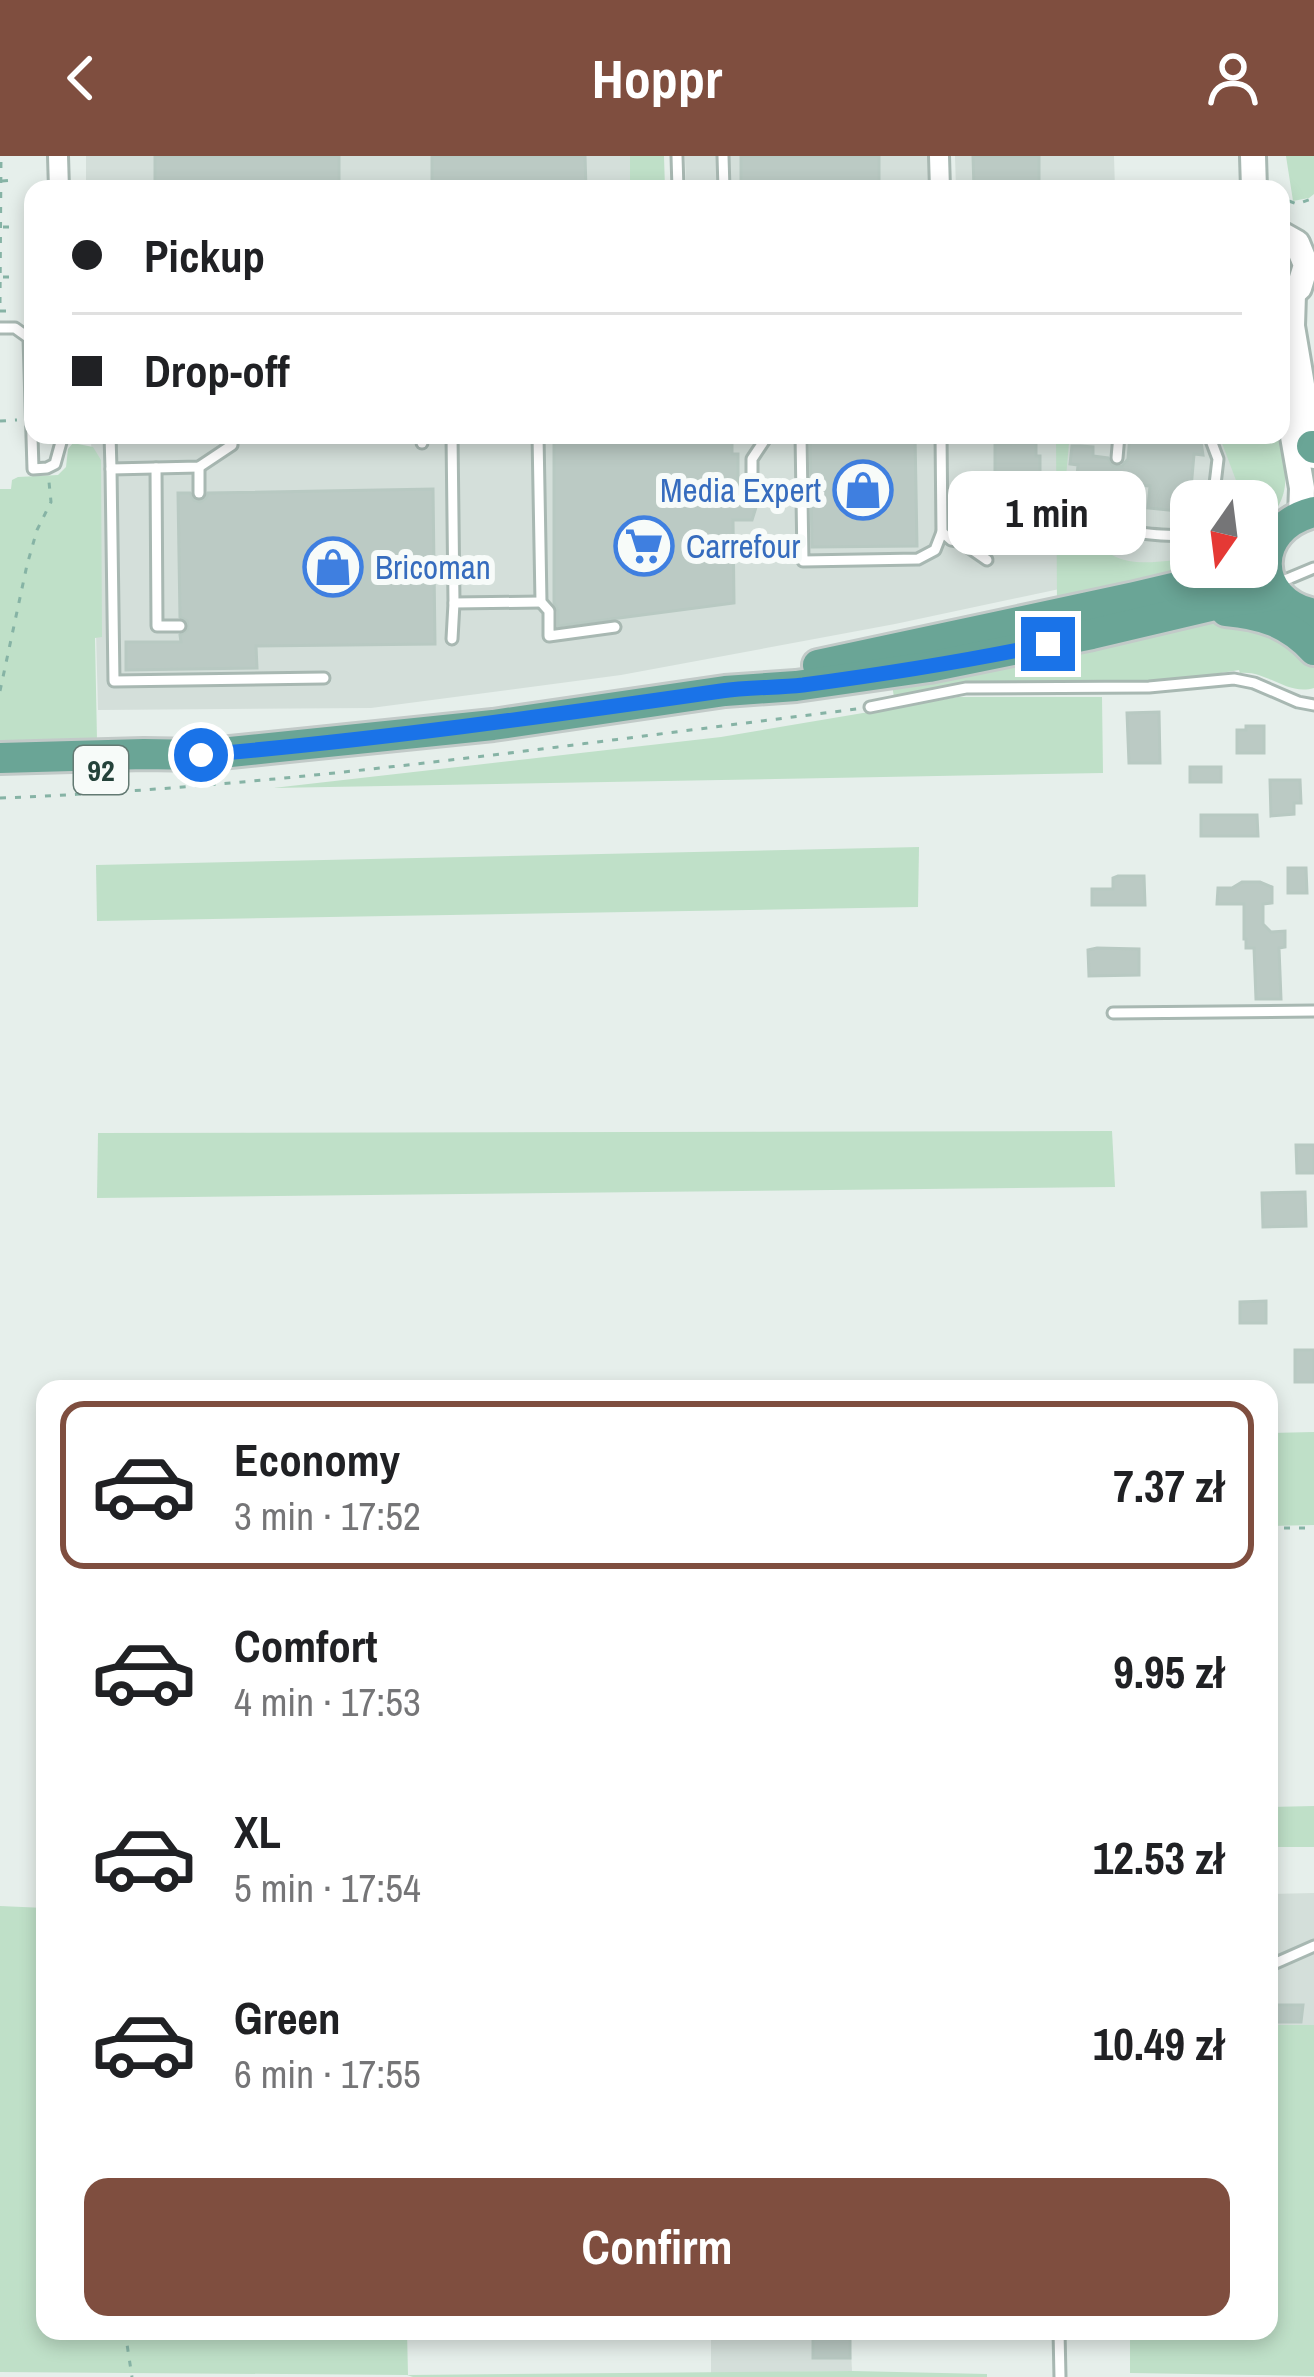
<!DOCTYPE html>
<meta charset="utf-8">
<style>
:root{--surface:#fff;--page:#f6f6f6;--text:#202124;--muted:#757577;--line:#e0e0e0;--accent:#7f4e3f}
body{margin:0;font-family:"Archivo Narrow",sans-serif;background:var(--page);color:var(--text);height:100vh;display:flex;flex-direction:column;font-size:45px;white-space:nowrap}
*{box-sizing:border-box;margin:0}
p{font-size:39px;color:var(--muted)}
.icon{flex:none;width:66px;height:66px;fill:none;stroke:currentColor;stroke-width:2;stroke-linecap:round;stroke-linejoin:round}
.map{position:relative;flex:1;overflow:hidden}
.drawer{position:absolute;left:36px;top:1224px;width:1242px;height:960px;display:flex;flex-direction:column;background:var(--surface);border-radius:24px;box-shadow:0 6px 18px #0003}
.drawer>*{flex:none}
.banner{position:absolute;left:24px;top:24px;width:1266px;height:264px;border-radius:24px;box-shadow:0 6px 18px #0003;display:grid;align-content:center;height:264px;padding:0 48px;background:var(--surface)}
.needle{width:78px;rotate:194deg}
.fabs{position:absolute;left:1170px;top:324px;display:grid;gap:24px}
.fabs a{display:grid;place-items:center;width:108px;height:108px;border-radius:24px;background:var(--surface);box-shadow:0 6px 18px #0003;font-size:60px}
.end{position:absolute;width:54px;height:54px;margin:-27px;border:15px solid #1a73e8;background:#fff;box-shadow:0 0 0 6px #fff}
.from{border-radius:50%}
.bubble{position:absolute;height:84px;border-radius:24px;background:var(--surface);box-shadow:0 6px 18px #0003;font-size:39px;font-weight:700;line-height:84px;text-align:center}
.banner b{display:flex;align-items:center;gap:42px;height:114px;font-size:45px}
.banner b+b{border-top:3px solid var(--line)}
.banner i{width:30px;height:30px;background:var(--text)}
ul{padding:21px 0 0;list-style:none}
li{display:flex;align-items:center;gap:36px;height:168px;margin:0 24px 18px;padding:0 24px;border:6px solid transparent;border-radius:24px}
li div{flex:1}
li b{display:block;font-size:45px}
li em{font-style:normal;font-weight:700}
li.current{border-color:var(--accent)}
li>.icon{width:108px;height:108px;stroke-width:1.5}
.action{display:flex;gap:24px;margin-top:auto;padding:24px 48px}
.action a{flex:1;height:138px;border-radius:24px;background:var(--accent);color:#fff;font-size:48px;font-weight:700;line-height:138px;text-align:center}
header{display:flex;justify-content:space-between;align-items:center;height:156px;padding:0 48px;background:var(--accent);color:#fff;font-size:54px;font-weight:700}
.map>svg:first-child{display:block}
.built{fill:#d4dfda}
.green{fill:#bfe0c8}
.building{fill:#bbcac4;stroke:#b8c9c2;stroke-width:3}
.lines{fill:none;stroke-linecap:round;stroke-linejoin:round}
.service-casing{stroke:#a8b8b2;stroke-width:15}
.minor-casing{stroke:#a8b8b2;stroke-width:24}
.tertiary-casing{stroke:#a8b8b2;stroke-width:30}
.primary-casing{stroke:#c2cac8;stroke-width:36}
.path{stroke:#86b3a5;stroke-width:3;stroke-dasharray:6 9;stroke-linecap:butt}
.service{stroke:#fff;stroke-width:9}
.minor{stroke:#fff;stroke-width:18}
.tertiary{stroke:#fff;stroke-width:24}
.primary{stroke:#6aa596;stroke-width:30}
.route{stroke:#1a73e8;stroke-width:15}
.labels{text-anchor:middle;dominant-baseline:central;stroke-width:12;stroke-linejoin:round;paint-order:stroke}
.shield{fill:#f7fbf9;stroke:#637a73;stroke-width:3}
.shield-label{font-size:30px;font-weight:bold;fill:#24423a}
.shop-label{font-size:33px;fill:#366cbe;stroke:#f7fbf9;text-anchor:start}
</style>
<header><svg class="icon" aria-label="back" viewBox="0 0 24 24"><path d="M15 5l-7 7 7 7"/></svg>Hoppr<svg class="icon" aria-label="person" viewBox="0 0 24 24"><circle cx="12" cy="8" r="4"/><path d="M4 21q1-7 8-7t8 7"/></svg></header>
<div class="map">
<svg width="1314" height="2221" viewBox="0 0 1314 2221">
<rect width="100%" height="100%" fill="#e6efeb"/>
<!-- built -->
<g class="built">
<rect x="86" y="0" width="576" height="33"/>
<polygon points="685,0 930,0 931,33 686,33"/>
<polygon points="955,0 1114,0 1115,33 956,33"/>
<polygon points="91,279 1271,279 1257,345 1191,345 1191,405 895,468 621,519 371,552 98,554"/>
<polygon points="1314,1737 1314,1869 1269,1869 1269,1738"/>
<polygon points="711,2175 850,2175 852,2215 711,2217"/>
</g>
<!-- green -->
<g class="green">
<polygon points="630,0 664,0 665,33 630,33"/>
<polygon points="1286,0 1314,0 1314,38 1309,42 1293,45"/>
<path d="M1056,279H1078L1077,287H1069L1066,321L1073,322L1072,333L1077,334L1079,346L1087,356L1086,369L1097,370C1099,418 1158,406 1191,402V411H1222L1057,449Z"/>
<path d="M1219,279H1279C1283,303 1292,329 1277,352C1272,361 1263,368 1257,377V345H1235L1237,327Z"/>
<polygon points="73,287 93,291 101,304 102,481 95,482 97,584 0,588 0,333 11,333 12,324 18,321 58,319 66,311 68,293"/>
<path d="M1245,463L1308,501L1314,511V532C1287,540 1267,514 1240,517L1239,514L1179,524L963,528L894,541L891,523L1085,496L1215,466Z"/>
<polygon points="958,541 1102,541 1103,617 273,632 721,581"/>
<polygon points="919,691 918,751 97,765 96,709"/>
<polygon points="1112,975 1115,1031 97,1042 98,977"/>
<polygon points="1314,1276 1314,1369 1269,1370 1269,1277"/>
<polygon points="1314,1650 1314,1691 1269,1691 1269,1651"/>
<polygon points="0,1750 45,1752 45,2175 407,2175 408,2219 852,2215 987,2218 987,2221 413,2221 407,2219 0,2216"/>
<polygon points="1269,1869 1314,1869 1314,2220 1130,2217 1130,2175 1269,2175"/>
</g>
<!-- building -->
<g class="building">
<rect x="155" y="0" width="184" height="33"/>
<polygon points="432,0 585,0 586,33 432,33"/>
<rect x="741" y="0" width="138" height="33"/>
<polygon points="973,0 1039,0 1039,33 974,33"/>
<polygon points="554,279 732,279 732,298 738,298 738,335 748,338 746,344 757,348 752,364 733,364 734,447 558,470 558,455 554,447"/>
<polygon points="810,279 915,279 917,390 812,391"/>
<polygon points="1130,279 1200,279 1203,299 1194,298 1189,356 1148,352 1150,330 1123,328 1120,323 1114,320 1105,327 1095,326 1095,321 1077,320 1078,309 1070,308 1072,290 1080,290 1093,291 1093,300 1108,302 1113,310 1122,310 1128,303"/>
<polygon points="1036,287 1036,300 1040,300 1040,365 1037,365 1037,387 995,387 995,288"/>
<polygon points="433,333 435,488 256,490 257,512 126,514 126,486 181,486 180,479 188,473 187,465 180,461 178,337 190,337 194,344 200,346 206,342 208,337"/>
<polygon points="1159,556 1160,607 1129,607 1127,557"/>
<polygon points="1246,570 1264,570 1264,597 1237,597 1237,574 1246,574"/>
<rect x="1190" y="611" width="31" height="15"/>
<polygon points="1270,624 1300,624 1301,647 1294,647 1294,658 1271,660"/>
<polygon points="1201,659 1257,659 1258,680 1201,680"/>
<polygon points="1288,712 1306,712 1307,737 1288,737"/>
<polygon points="1118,720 1144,720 1145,749 1092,749 1092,733 1113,733 1113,722"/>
<polygon points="1242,726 1260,726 1272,731 1272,747 1263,748 1263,768 1271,776 1285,775 1285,791 1279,792 1281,843 1256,843 1254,792 1246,792 1246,783 1244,783 1244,748 1217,748 1218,732 1232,732"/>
<polygon points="1097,792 1139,793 1139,819 1089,820 1088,794"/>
<polygon points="1296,989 1314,989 1314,1017 1297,1017"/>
<polygon points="1305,1036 1306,1070 1263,1071 1262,1037"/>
<polygon points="1266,1145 1266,1167 1240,1167 1240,1146"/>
<rect x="1295" y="1194" width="19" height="32"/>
<polygon points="1275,1849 1303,1849 1301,1866 1275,1866"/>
<rect x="813" y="2175" width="37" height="27"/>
</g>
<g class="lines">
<!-- service casing -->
<g class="service-casing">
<g id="service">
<polyline points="677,0 678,33"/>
<polyline points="723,0 724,33"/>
<polyline points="0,172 15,172 29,182 33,313 47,312 55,308 63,279"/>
<polyline points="110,279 111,313 199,311 232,289 232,279"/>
<polyline points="422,279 422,287"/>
<polyline points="538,279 541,446 549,455 549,480 615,471"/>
<polyline points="801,279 803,405 918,403 935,394 942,376 941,279"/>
<polyline points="1209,279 1218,303 1213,345"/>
<polyline points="1117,302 1119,279"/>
<polyline points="199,311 199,337"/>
<polyline points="156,312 157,470 180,470"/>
<polyline points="111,313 114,525 324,522"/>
<path d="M1114,329C1113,338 1110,350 1112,358C1116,382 1171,379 1191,380"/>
<polyline points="752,330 752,303 768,279"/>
<polyline points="942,376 951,384 961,386 987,404"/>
<polyline points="1278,427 1314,412"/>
<polyline points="454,447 541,446"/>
<polyline points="452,483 454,447 452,279"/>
<polyline points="870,551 966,532 1149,531 1234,523 1254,527 1298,546 1314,549"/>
<polyline points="1113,857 1314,855"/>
<polyline points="1269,1810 1314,1790"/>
<polyline points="1059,2175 1060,2221"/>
</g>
</g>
<!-- minor casing -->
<g class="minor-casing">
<g id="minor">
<polyline points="58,0 59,33"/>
<polyline points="939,0 940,33"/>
</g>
</g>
<!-- tertiary casing -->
<g class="tertiary-casing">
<g id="tertiary">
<polyline points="1253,0 1254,33"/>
<polyline points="1281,78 1297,87 1306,109 1299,132 1281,143"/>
<polyline points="1293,138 1292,170 1314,300"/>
<polyline points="1281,212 1302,332 1301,360"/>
</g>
</g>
<!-- primary casing -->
<g class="primary-casing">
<g id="primary">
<polyline points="1312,290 1314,292"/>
<path d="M1314,356C1250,372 1252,445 1314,458"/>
<path d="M1226,455C1262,458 1289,467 1314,494"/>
<polyline points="818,509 1135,441 1215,422 1244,411"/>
<polyline points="0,602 144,598 201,599 493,569 725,535 796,530 929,511 1092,478 1232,445 1278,439"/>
</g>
</g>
<!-- path -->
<g class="path">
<polyline points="2,25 15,24"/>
<polyline points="1289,45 1297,48 1314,42"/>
<polyline points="3,71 15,71"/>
<polyline points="3,121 15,121"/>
<polyline points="0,147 1,0"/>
<polyline points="0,155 15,155"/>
<polyline points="0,265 17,264"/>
<polyline points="0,535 27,409 37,374 51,346 49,326"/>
<path d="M0,642C287,631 572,588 857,553"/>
<polyline points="1269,1372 1314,1372"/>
<polyline points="125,2175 132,2221"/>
</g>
<!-- service -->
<use href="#service" class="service"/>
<!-- minor -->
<use href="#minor" class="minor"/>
<!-- tertiary -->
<use href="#tertiary" class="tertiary"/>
<!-- primary -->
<use href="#primary" class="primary"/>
</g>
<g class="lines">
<!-- route -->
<path class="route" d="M201,599C375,584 548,560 721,535C748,531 776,532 803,529C885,518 967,505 1048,488"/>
</g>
<!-- icons -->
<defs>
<g id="shop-ring" transform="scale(3)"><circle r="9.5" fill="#f7fbf9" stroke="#3f7fe0" stroke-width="1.5"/><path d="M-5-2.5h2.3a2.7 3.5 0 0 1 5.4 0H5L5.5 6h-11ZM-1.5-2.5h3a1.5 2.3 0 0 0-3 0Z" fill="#3f7fe0"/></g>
<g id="supermarket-ring" transform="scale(3)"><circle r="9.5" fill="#f7fbf9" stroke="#3f7fe0" stroke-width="1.5"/><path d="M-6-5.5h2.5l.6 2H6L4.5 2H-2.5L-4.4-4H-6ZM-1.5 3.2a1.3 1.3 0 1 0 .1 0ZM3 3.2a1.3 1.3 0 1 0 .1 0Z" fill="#3f7fe0"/></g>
</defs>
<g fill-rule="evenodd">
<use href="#shop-ring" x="863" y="334"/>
<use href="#supermarket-ring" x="644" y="390"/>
<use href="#shop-ring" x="333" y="411"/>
</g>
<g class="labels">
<!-- shield labels -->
<rect class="shield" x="74" y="590" width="54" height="48" rx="9"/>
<g class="shield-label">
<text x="101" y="614">92</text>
</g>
<!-- shop labels -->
<g class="shop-label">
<text x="821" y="334" text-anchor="end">Media Expert</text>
<text x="686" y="390">Carrefour</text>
<text x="375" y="411">Bricoman</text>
</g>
</g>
</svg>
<div class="fabs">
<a><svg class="needle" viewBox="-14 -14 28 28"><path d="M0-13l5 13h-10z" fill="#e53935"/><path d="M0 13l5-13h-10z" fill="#757577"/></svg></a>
</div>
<i class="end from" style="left:201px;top:599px"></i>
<i class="end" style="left:1048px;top:488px"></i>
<div class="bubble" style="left:948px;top:315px;width:198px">1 min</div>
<div class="banner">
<b><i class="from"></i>Pickup</b>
<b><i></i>Drop-off</b>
</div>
<section class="drawer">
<ul>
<li class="current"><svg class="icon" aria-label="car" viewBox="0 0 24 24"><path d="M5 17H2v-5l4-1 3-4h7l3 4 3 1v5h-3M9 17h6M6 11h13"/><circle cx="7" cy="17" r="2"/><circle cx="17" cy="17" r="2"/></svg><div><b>Economy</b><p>3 min · 17:52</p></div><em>7.37 zł</em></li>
<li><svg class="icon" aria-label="car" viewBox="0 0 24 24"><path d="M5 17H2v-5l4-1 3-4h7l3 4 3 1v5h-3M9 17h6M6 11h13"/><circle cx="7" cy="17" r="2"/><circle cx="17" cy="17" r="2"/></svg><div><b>Comfort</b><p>4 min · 17:53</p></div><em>9.95 zł</em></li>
<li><svg class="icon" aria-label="car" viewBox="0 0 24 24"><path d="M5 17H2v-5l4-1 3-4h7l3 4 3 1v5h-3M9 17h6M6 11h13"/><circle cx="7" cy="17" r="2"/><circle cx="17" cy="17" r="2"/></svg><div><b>XL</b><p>5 min · 17:54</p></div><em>12.53 zł</em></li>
<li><svg class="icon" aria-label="car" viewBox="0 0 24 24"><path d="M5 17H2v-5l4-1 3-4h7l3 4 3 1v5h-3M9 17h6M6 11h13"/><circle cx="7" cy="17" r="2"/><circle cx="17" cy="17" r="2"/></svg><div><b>Green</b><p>6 min · 17:55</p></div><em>10.49 zł</em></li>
</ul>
<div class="action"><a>Confirm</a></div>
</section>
</div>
